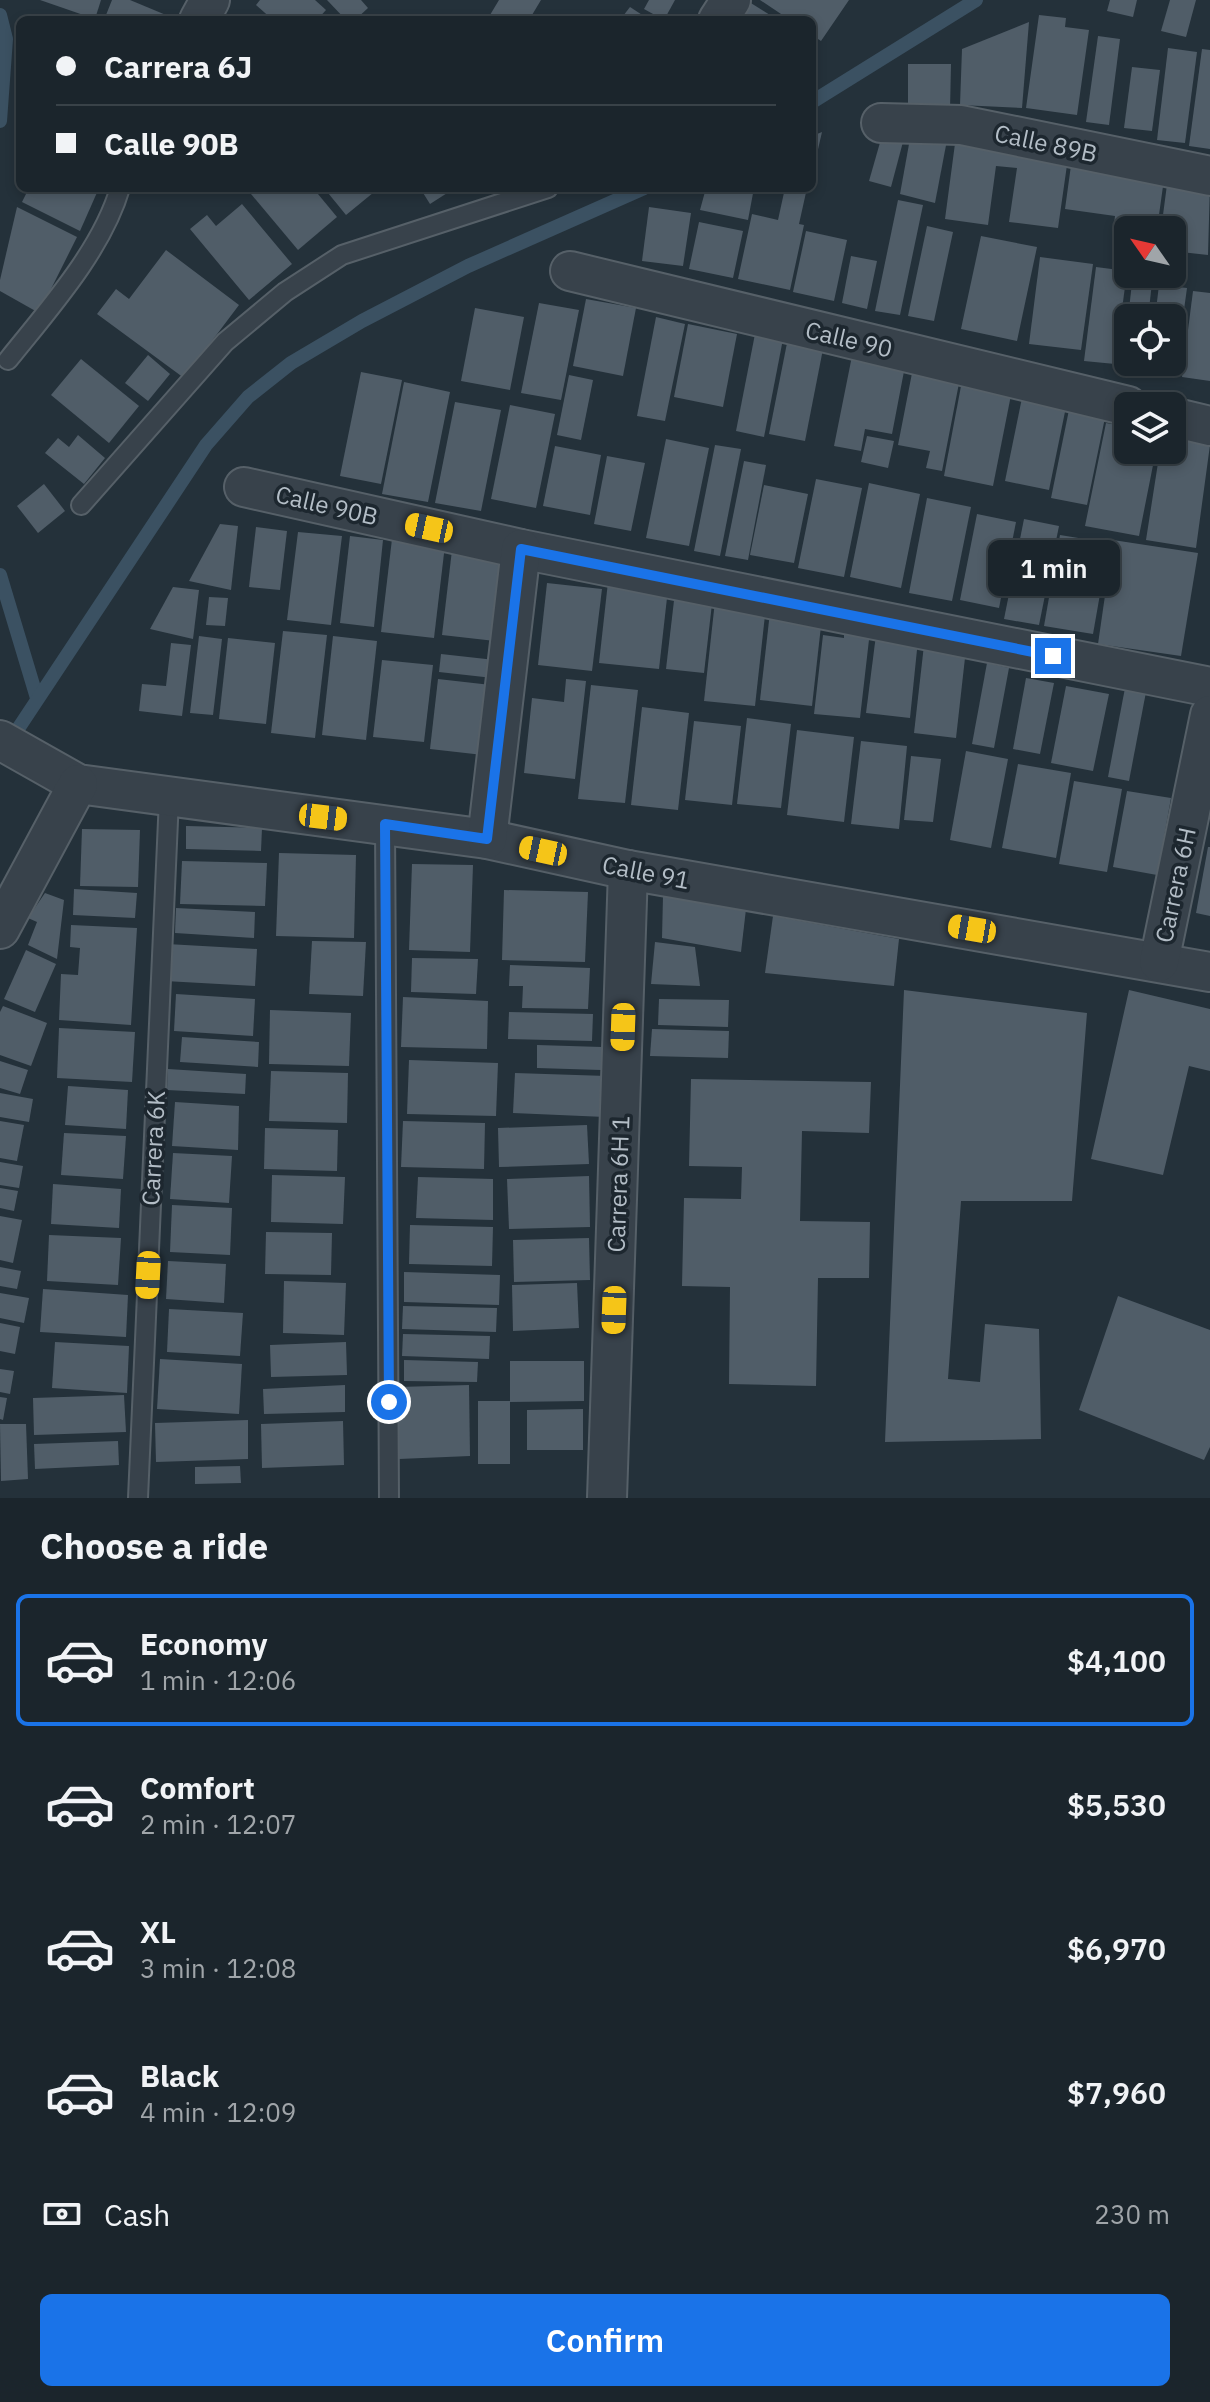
<!DOCTYPE html>
<meta charset="utf-8">
<style>
:root{--surface:#1b252c;--page:#242d34;--text:#f1f3f6;--muted:#a0a5a9;--line:#394248;--accent:#1a73e8}
body{margin:0;font-family:"IBM Plex Sans",sans-serif;background:var(--page);color:var(--text);height:100vh;display:flex;flex-direction:column;font-size:30px;white-space:nowrap}
*{box-sizing:border-box;margin:0}
p{font-size:26px;color:var(--muted)}
.icon{flex:none;width:44px;height:44px;fill:none;stroke:currentColor;stroke-width:2;stroke-linecap:round;stroke-linejoin:round}
.map{position:relative;height:1498px;overflow:hidden}
.drawer{display:flex;flex-direction:column;background:var(--surface);flex:1}
.drawer>*{flex:none}
.banner{position:absolute;left:16px;top:16px;width:800px;height:176px;border-radius:12px;box-shadow:0 4px 12px #0003,0 0 0 2px var(--line);display:grid;align-content:center;height:176px;padding:0 40px;background:var(--surface)}
.needle{width:52px;rotate:304deg}
.buttons{position:absolute;left:1114px;top:216px;display:grid;gap:16px}
.buttons a{display:grid;place-items:center;width:72px;height:72px;border-radius:12px;background:var(--surface);box-shadow:0 4px 12px #0003,0 0 0 2px var(--line);font-size:40px}
.end{position:absolute;width:36px;height:36px;margin:-18px;border:10px solid #1a73e8;background:#fff;box-shadow:0 0 0 4px #fff}
.from{border-radius:50%}
.bubble{position:absolute;height:56px;border-radius:12px;background:var(--surface);box-shadow:0 4px 12px #0003,0 0 0 2px var(--line);font-size:26px;font-weight:600;line-height:56px;text-align:center}
.car{position:absolute;width:24px;height:48px;margin:-24px -12px;border-radius:10px;box-shadow:0 0 6px 2px #0007;background:linear-gradient(#f5c518 24%,#345 0 40%,#f5c518 0 76%,#345 0 86%,#f5c518 0)}
.banner b{display:flex;align-items:center;gap:28px;height:76px;font-size:30px}
.banner b+b{border-top:2px solid var(--line)}
.banner i{width:20px;height:20px;background:var(--text)}
ul{padding:0;list-style:none}
li{display:flex;align-items:center;gap:24px;height:132px;margin:0 16px 12px;padding:0 24px;border:4px solid transparent;border-radius:12px}
li div{flex:1}
li b{display:block;font-size:30px}
li em{font-style:normal;font-weight:600}
li.current{border-color:var(--accent)}
li>.icon{width:72px;height:72px;stroke-width:1.5}
h2{padding:0 40px;font-size:36px;line-height:96px}
.pay{display:flex;align-items:center;gap:20px;height:88px;padding:0 40px;font-size:30px}
.pay p{margin-inline-start:auto}
.cta{display:flex;gap:16px;margin-top:auto;padding:16px 40px}
.cta a{flex:1;height:92px;border-radius:12px;background:var(--accent);color:#fff;font-size:32px;font-weight:600;line-height:92px;text-align:center}
.map>svg:first-child{display:block}
.lines{fill:none;stroke-linecap:round;stroke-linejoin:round}
.stream{stroke:#3b5162;stroke-width:14}
.building{fill:#505d68}
.service-casing{stroke:#566068;stroke-width:22}
.minor-casing{stroke:#566068;stroke-width:42}
.service{stroke:#38424b;stroke-width:18}
.minor{stroke:#38424b;stroke-width:38}
.route{stroke:#1a73e8;stroke-width:10}
.labels{text-anchor:middle;dominant-baseline:central;stroke-width:7;stroke-linejoin:round;paint-order:stroke}
.street-label{font-size:24px;fill:#b3bdc6;stroke:#1d272f}
</style>
<div class="map">
<svg width="1210" height="1498" viewBox="0 0 1210 1498">
<rect width="100%" height="100%" fill="#24313a"/>
<g class="lines">
<!-- stream -->
<g class="stream">
<polyline points="0,15 6,39 0,121"/>
<polyline points="812,102 976,0"/>
<polyline points="0,575 37,698"/>
<polyline points="8,744 206,445 248,397 291,363 362,321 468,266 644,188"/>
</g>
</g>
<!-- building -->
<g class="building">
<polygon points="40,0 101,0 95,19"/>
<polygon points="112,0 130,0 178,20 104,20"/>
<polygon points="260,0 315,0 326,10 317,20 273,20 256,5"/>
<polygon points="327,0 361,0 368,8 355,20 346,20"/>
<polygon points="499,0 541,0 529,20 487,20"/>
<polygon points="649,0 675,0 664,20 644,9"/>
<polygon points="746,0 778,20 731,20"/>
<polygon points="760,0 849,0 821,41 812,35 812,20 790,20"/>
<polygon points="1110,0 1137,0 1133,17 1107,11"/>
<polygon points="1170,0 1196,0 1186,37 1161,31"/>
<polygon points="630,7 650,20 620,20"/>
<polygon points="1039,15 1066,18 1065,27 1089,30 1077,115 1026,108"/>
<polygon points="1029,22 1022,108 960,105 962,49"/>
<polygon points="1098,36 1120,39 1109,125 1086,122"/>
<polygon points="1168,48 1197,52 1185,143 1157,140"/>
<polygon points="1202,49 1210,50 1210,149 1189,146"/>
<polygon points="908,64 951,64 950,110 908,110"/>
<polygon points="1132,67 1160,70 1152,131 1124,128"/>
<polygon points="822,132 813,171 812,171 812,136"/>
<polygon points="883,132 904,138 891,187 869,181"/>
<polygon points="911,133 947,140 935,203 900,194"/>
<polygon points="956,136 1069,151 1058,228 1009,222 1017,168 996,166 988,225 945,219"/>
<polygon points="1072,158 1165,172 1157,229 1114,224 1115,216 1065,209"/>
<polygon points="1168,177 1210,183 1208,255 1172,251 1172,230 1161,230"/>
<polygon points="29,188 99,188 80,231 22,202"/>
<polygon points="246,188 313,188 337,217 298,250"/>
<polygon points="324,188 379,188 346,215"/>
<polygon points="420,188 455,188 430,204"/>
<polygon points="706,188 754,188 748,220 700,210"/>
<polygon points="785,188 807,188 799,224 804,225 790,290 738,279 752,214 778,220"/>
<polygon points="898,200 923,205 900,315 875,311"/>
<polygon points="242,204 292,264 249,300 190,229 207,215 216,226"/>
<polygon points="17,207 77,237 39,313 0,291 0,280"/>
<polygon points="649,207 691,213 683,266 642,261"/>
<polygon points="699,222 743,231 733,278 689,269"/>
<polygon points="927,226 953,232 934,321 908,316"/>
<polygon points="806,231 847,240 834,301 793,292"/>
<polygon points="981,236 1037,247 1017,341 961,329"/>
<polygon points="166,250 239,305 184,378 97,314 116,289 129,299"/>
<polygon points="851,256 877,261 867,309 842,303"/>
<polygon points="1040,257 1093,264 1081,350 1029,344"/>
<polygon points="1096,267 1127,271 1115,364 1084,361"/>
<polygon points="1133,274 1153,274 1148,318 1128,318"/>
<polygon points="1159,285 1187,288 1175,375 1148,372 1149,362 1172,362 1172,318 1155,318"/>
<polygon points="1193,291 1210,293 1210,381 1182,377"/>
<polygon points="586,299 636,308 623,376 573,366"/>
<polygon points="539,303 579,310 561,400 521,393"/>
<polygon points="475,308 524,317 510,390 461,381"/>
<polygon points="656,317 685,324 665,421 637,416"/>
<polygon points="688,324 737,334 723,407 674,397"/>
<polygon points="1126,331 1128,362 1142,362 1141,371 1121,369"/>
<polygon points="755,334 783,339 764,437 736,431"/>
<polygon points="787,343 823,349 805,441 769,434"/>
<polygon points="148,355 170,374 148,401 125,383"/>
<polygon points="852,356 905,366 892,434 865,429 861,451 834,446"/>
<polygon points="81,359 139,406 109,443 51,395"/>
<polygon points="913,368 960,378 942,471 926,468 930,451 898,445"/>
<polygon points="361,372 402,380 381,484 340,476"/>
<polygon points="569,375 593,380 581,440 557,435"/>
<polygon points="404,382 450,392 428,502 382,494"/>
<polygon points="961,386 1011,395 993,486 944,476"/>
<polygon points="1023,393 1067,402 1049,490 1005,481"/>
<polygon points="1071,400 1107,408 1087,505 1051,498"/>
<polygon points="455,402 501,410 481,511 435,503"/>
<polygon points="510,405 555,414 536,508 491,499"/>
<polygon points="1106,423 1128,427 1128,450 1156,450 1139,536 1085,526"/>
<polygon points="78,435 105,458 84,484 45,453 58,438 69,447"/>
<polygon points="867,436 894,441 888,468 861,462"/>
<polygon points="666,439 709,448 689,546 646,538"/>
<polygon points="1172,439 1210,445 1196,548 1146,540 1160,450 1172,450"/>
<polygon points="715,445 741,449 720,556 694,551"/>
<polygon points="555,446 601,455 590,515 543,506"/>
<polygon points="607,456 645,463 631,531 594,524"/>
<polygon points="744,461 766,465 748,560 725,556"/>
<polygon points="816,479 862,488 844,577 798,568"/>
<polygon points="869,483 920,494 901,588 850,577"/>
<polygon points="44,484 65,511 38,533 17,506"/>
<polygon points="764,485 808,494 794,563 750,555"/>
<polygon points="927,498 971,507 952,601 909,593"/>
<polygon points="977,514 1016,522 999,608 960,600"/>
<polygon points="1024,519 1059,526 1039,625 1004,619"/>
<polygon points="220,524 238,526 231,590 189,581"/>
<polygon points="256,527 287,531 280,590 249,587"/>
<polygon points="298,532 342,536 331,625 287,620"/>
<polygon points="1060,535 1109,543 1093,634 1044,626"/>
<polygon points="350,536 383,540 374,627 340,623"/>
<polygon points="392,539 445,545 434,638 381,632"/>
<polygon points="1113,540 1198,553 1181,656 1098,644"/>
<polygon points="452,550 504,556 495,641 442,635"/>
<polygon points="608,582 668,589 659,669 599,663"/>
<polygon points="547,583 602,589 592,671 538,665"/>
<polygon points="173,587 199,590 193,639 150,629"/>
<polygon points="675,592 713,595 704,673 666,669"/>
<polygon points="209,597 228,598 225,626 206,625"/>
<polygon points="715,601 766,606 755,706 704,701"/>
<polygon points="770,612 822,617 812,706 760,700"/>
<polygon points="844,629 870,631 860,718 814,714 823,635 844,638"/>
<polygon points="283,631 327,635 315,738 271,733"/>
<polygon points="876,635 918,640 910,718 866,713"/>
<polygon points="199,636 222,639 213,715 190,713"/>
<polygon points="333,636 377,641 366,740 322,735"/>
<polygon points="228,638 275,643 266,724 219,719"/>
<polygon points="171,643 191,645 182,716 139,711 142,684 166,686"/>
<polygon points="924,645 966,649 956,738 914,733"/>
<polygon points="441,654 495,660 493,678 439,672"/>
<polygon points="382,660 433,665 424,742 373,737"/>
<polygon points="987,663 1009,668 994,748 972,744"/>
<polygon points="1026,678 1054,683 1040,754 1013,749"/>
<polygon points="438,679 491,685 483,755 430,749"/>
<polygon points="566,679 586,681 575,779 524,773 532,698 564,702"/>
<polygon points="591,685 638,690 625,803 578,799"/>
<polygon points="1066,686 1109,694 1093,771 1051,763"/>
<polygon points="1125,688 1146,692 1129,781 1108,777"/>
<polygon points="642,707 689,713 678,810 631,805"/>
<polygon points="747,718 791,724 781,808 737,804"/>
<polygon points="694,721 741,726 732,805 685,800"/>
<polygon points="797,730 854,737 844,822 787,815"/>
<polygon points="861,741 907,746 899,829 851,824"/>
<polygon points="966,751 1008,759 991,848 950,840"/>
<polygon points="911,756 941,759 933,822 904,820"/>
<polygon points="1018,764 1071,773 1056,858 1002,848"/>
<polygon points="1074,781 1122,789 1107,872 1059,864"/>
<polygon points="1127,791 1171,798 1157,875 1113,867"/>
<polygon points="186,826 262,828 261,851 186,849"/>
<polygon points="82,829 140,830 138,887 80,886"/>
<polygon points="1208,847 1210,847 1210,916 1196,913"/>
<polygon points="279,853 356,855 354,938 276,936"/>
<polygon points="182,861 267,863 265,906 180,904"/>
<polygon points="412,864 473,865 470,952 409,950"/>
<polygon points="74,889 137,893 135,918 73,915"/>
<polygon points="504,890 588,892 585,962 502,960"/>
<polygon points="45,893 64,900 57,959 28,945 37,922 28,918"/>
<polygon points="663,896 746,909 741,952 662,938"/>
<polygon points="176,908 255,912 254,938 175,933"/>
<polygon points="773,916 899,939 894,986 765,973"/>
<polygon points="71,925 137,928 131,1025 59,1020 61,974 78,975 80,948 70,947"/>
<polygon points="312,941 366,942 363,996 309,994"/>
<polygon points="655,942 695,947 700,986 651,984"/>
<polygon points="167,944 257,949 255,986 165,981"/>
<polygon points="26,950 56,964 35,1012 4,999"/>
<polygon points="412,958 478,959 476,994 411,992"/>
<polygon points="510,965 590,968 588,1009 522,1008 523,986 509,986"/>
<polygon points="904,990 1087,1013 1072,1201 961,1201 948,1379 980,1382 985,1324 1039,1329 1041,1439 885,1442"/>
<polygon points="1129,990 1210,1009 1210,1071 1189,1066 1163,1175 1091,1159"/>
<polygon points="176,994 255,999 253,1036 174,1031"/>
<polygon points="403,997 488,1001 487,1049 401,1047"/>
<polygon points="659,999 729,1000 728,1027 658,1025"/>
<polygon points="3,1006 47,1023 31,1066 0,1055 0,1012"/>
<polygon points="270,1010 351,1013 349,1066 269,1064"/>
<polygon points="509,1012 593,1014 592,1041 508,1039"/>
<polygon points="59,1028 135,1032 132,1082 57,1078"/>
<polygon points="652,1029 729,1031 728,1058 650,1056"/>
<polygon points="182,1037 259,1042 258,1067 180,1062"/>
<polygon points="537,1045 602,1047 601,1070 537,1068"/>
<polygon points="409,1060 498,1063 496,1116 407,1114"/>
<polygon points="0,1061 28,1070 20,1094 0,1088"/>
<polygon points="168,1069 246,1074 245,1094 167,1090"/>
<polygon points="271,1071 348,1073 347,1123 269,1121"/>
<polygon points="515,1073 607,1076 605,1117 513,1113"/>
<polygon points="691,1079 871,1082 869,1133 802,1131 800,1221 870,1222 869,1278 818,1278 816,1386 729,1384 730,1287 682,1286 684,1198 741,1199 742,1167 689,1166"/>
<polygon points="68,1086 128,1090 126,1129 65,1125"/>
<polygon points="0,1093 33,1099 29,1122 0,1117"/>
<polygon points="175,1102 239,1106 238,1150 172,1146"/>
<polygon points="0,1121 24,1125 17,1161 0,1158"/>
<polygon points="403,1121 485,1123 484,1169 401,1167"/>
<polygon points="587,1125 589,1164 499,1167 498,1128"/>
<polygon points="265,1128 338,1130 337,1171 264,1169"/>
<polygon points="64,1133 126,1136 123,1179 61,1175"/>
<polygon points="173,1153 232,1156 229,1203 170,1199"/>
<polygon points="0,1162 23,1166 19,1188 0,1185"/>
<polygon points="272,1175 345,1177 343,1224 271,1222"/>
<polygon points="589,1176 590,1227 509,1229 507,1179"/>
<polygon points="418,1177 493,1179 493,1220 416,1218"/>
<polygon points="53,1184 121,1189 119,1228 51,1224"/>
<polygon points="0,1188 18,1191 14,1211 0,1208"/>
<polygon points="172,1205 232,1208 230,1255 170,1252"/>
<polygon points="0,1216 22,1220 13,1263 0,1260"/>
<polygon points="410,1225 493,1227 492,1266 409,1264"/>
<polygon points="266,1232 332,1233 331,1275 265,1274"/>
<polygon points="49,1235 121,1238 118,1285 47,1281"/>
<polygon points="589,1238 590,1280 514,1282 513,1240"/>
<polygon points="168,1261 226,1264 224,1303 166,1299"/>
<polygon points="0,1267 21,1271 17,1289 0,1286"/>
<polygon points="404,1272 500,1275 499,1305 404,1302"/>
<polygon points="284,1281 346,1283 344,1335 283,1333"/>
<polygon points="577,1283 579,1328 513,1331 512,1285"/>
<polygon points="43,1289 128,1295 126,1337 40,1332"/>
<polygon points="0,1293 29,1298 24,1323 0,1318"/>
<polygon points="1118,1296 1210,1330 1210,1447 1204,1460 1079,1410"/>
<polygon points="403,1306 497,1308 496,1332 402,1329"/>
<polygon points="169,1309 243,1313 240,1356 167,1352"/>
<polygon points="0,1323 20,1327 15,1354 0,1351"/>
<polygon points="403,1334 490,1336 489,1359 402,1356"/>
<polygon points="55,1342 129,1346 127,1393 52,1388"/>
<polygon points="346,1342 347,1375 271,1377 270,1345"/>
<polygon points="160,1359 242,1364 239,1414 157,1409"/>
<polygon points="404,1360 478,1362 477,1382 404,1381"/>
<polygon points="510,1361 584,1361 584,1401 510,1402"/>
<polygon points="0,1369 14,1371 10,1394 0,1392"/>
<polygon points="345,1385 345,1412 264,1414 263,1389"/>
<polygon points="469,1385 470,1456 399,1459 398,1387"/>
<polygon points="124,1395 126,1432 34,1435 33,1398"/>
<polygon points="0,1397 7,1398 3,1420 0,1419"/>
<rect x="478" y="1401" width="32" height="63"/>
<polygon points="583,1409 583,1450 527,1450 527,1410"/>
<polygon points="248,1420 248,1459 156,1462 155,1423"/>
<polygon points="343,1421 344,1465 262,1468 261,1424"/>
<polygon points="0,1424 26,1424 28,1479 1,1481"/>
<polygon points="118,1441 119,1465 35,1469 34,1444"/>
<polygon points="240,1466 241,1483 195,1484 195,1467"/>
</g>
<g class="lines">
<!-- service casing -->
<g class="service-casing">
<g id="service">
<path d="M8,360C48,310 102,250 120,188"/>
<polyline points="81,505 225,342 285,292 342,255 548,188"/>
<polyline points="385,824 389,1498"/>
<polyline points="138,1498 169,798"/>
</g>
</g>
<!-- minor casing -->
<g class="minor-casing">
<g id="minor">
<polyline points="199,20 210,0"/>
<polyline points="718,20 731,0"/>
<polyline points="881,123 961,125 1210,176"/>
<polyline points="570,271 1128,406"/>
<polyline points="1172,417 1210,426"/>
<polyline points="244,487 521,549 1210,687"/>
<polyline points="0,740 78,784 487,839 628,870 1210,972"/>
<polyline points="487,839 521,549"/>
<polyline points="0,929 78,784"/>
<polyline points="1159,962 1210,715"/>
<polyline points="607,1498 628,870"/>
</g>
</g>
<!-- service -->
<use href="#service" class="service"/>
<!-- minor -->
<use href="#minor" class="minor"/>
</g>
<g class="lines">
<!-- route -->
<polyline class="route" points="389,1402 385,824 487,839 521,549 1053,656"/>
</g>
<g class="labels">
<!-- street labels -->
<g class="street-label">
<text transform="translate(1046 143) rotate(12)">Calle 89B</text>
<text transform="translate(849 339) rotate(13)">Calle 90</text>
<text transform="translate(327 505) rotate(13)">Calle 90B</text>
<text transform="translate(646 872) rotate(11)">Calle 91</text>
<text transform="translate(1175 885) rotate(-78)">Carrera 6H</text>
<text transform="translate(153 1148) rotate(-87)">Carrera 6K</text>
<text transform="translate(618 1184) rotate(-88)">Carrera 6H 1</text>
</g>
</g>
</svg>
<div class="buttons">
<a><svg class="needle" viewBox="-14 -14 28 28"><path d="M0-13l5 13h-10z" fill="#e53935"/><path d="M0 13l5-13h-10z" fill="#a0a5a9"/></svg></a>
<a><svg class="icon" aria-label="locate" viewBox="0 0 24 24"><circle cx="12" cy="12" r="6"/><path d="M12 2v4M12 18v4M2 12h4M18 12h4"/></svg></a>
<a><svg class="icon" aria-label="layers" viewBox="0 0 24 24"><path d="M12 4l9 5-9 5-9-5zM3 14l9 5 9-5"/></svg></a>
</div>
<i class="end from" style="left:389px;top:1402px"></i>
<i class="end" style="left:1053px;top:656px"></i>
<div class="bubble" style="left:988px;top:540px;width:132px">1 min</div>
<i class="car" style="left:429px;top:528px;rotate:282deg"></i>
<i class="car" style="left:323px;top:817px;rotate:97deg"></i>
<i class="car" style="left:543px;top:851px;rotate:282deg"></i>
<i class="car" style="left:972px;top:929px;rotate:280deg"></i>
<i class="car" style="left:623px;top:1027px;rotate:182deg"></i>
<i class="car" style="left:148px;top:1275px;rotate:183deg"></i>
<i class="car" style="left:614px;top:1310px;rotate:182deg"></i>
<div class="banner">
<b><i class="from"></i>Carrera 6J</b>
<b><i></i>Calle 90B</b>
</div>
</div>
<section class="drawer">
<h2>Choose a ride</h2>
<ul>
<li class="current"><svg class="icon" aria-label="car" viewBox="0 0 24 24"><path d="M5 17H2v-5l4-1 3-4h7l3 4 3 1v5h-3M9 17h6M6 11h13"/><circle cx="7" cy="17" r="2"/><circle cx="17" cy="17" r="2"/></svg><div><b>Economy</b><p>1 min · 12:06</p></div><em>$4,100</em></li>
<li><svg class="icon" aria-label="car" viewBox="0 0 24 24"><path d="M5 17H2v-5l4-1 3-4h7l3 4 3 1v5h-3M9 17h6M6 11h13"/><circle cx="7" cy="17" r="2"/><circle cx="17" cy="17" r="2"/></svg><div><b>Comfort</b><p>2 min · 12:07</p></div><em>$5,530</em></li>
<li><svg class="icon" aria-label="car" viewBox="0 0 24 24"><path d="M5 17H2v-5l4-1 3-4h7l3 4 3 1v5h-3M9 17h6M6 11h13"/><circle cx="7" cy="17" r="2"/><circle cx="17" cy="17" r="2"/></svg><div><b>XL</b><p>3 min · 12:08</p></div><em>$6,970</em></li>
<li><svg class="icon" aria-label="car" viewBox="0 0 24 24"><path d="M5 17H2v-5l4-1 3-4h7l3 4 3 1v5h-3M9 17h6M6 11h13"/><circle cx="7" cy="17" r="2"/><circle cx="17" cy="17" r="2"/></svg><div><b>Black</b><p>4 min · 12:09</p></div><em>$7,960</em></li>
</ul>
<div class="pay"><svg class="icon" aria-label="cash" viewBox="0 0 24 24"><path d="M3 7h18v10H3z"/><circle cx="12" cy="12" r="2"/></svg>Cash<p>230 m</p></div>
<div class="cta"><a>Confirm</a></div>
</section>
